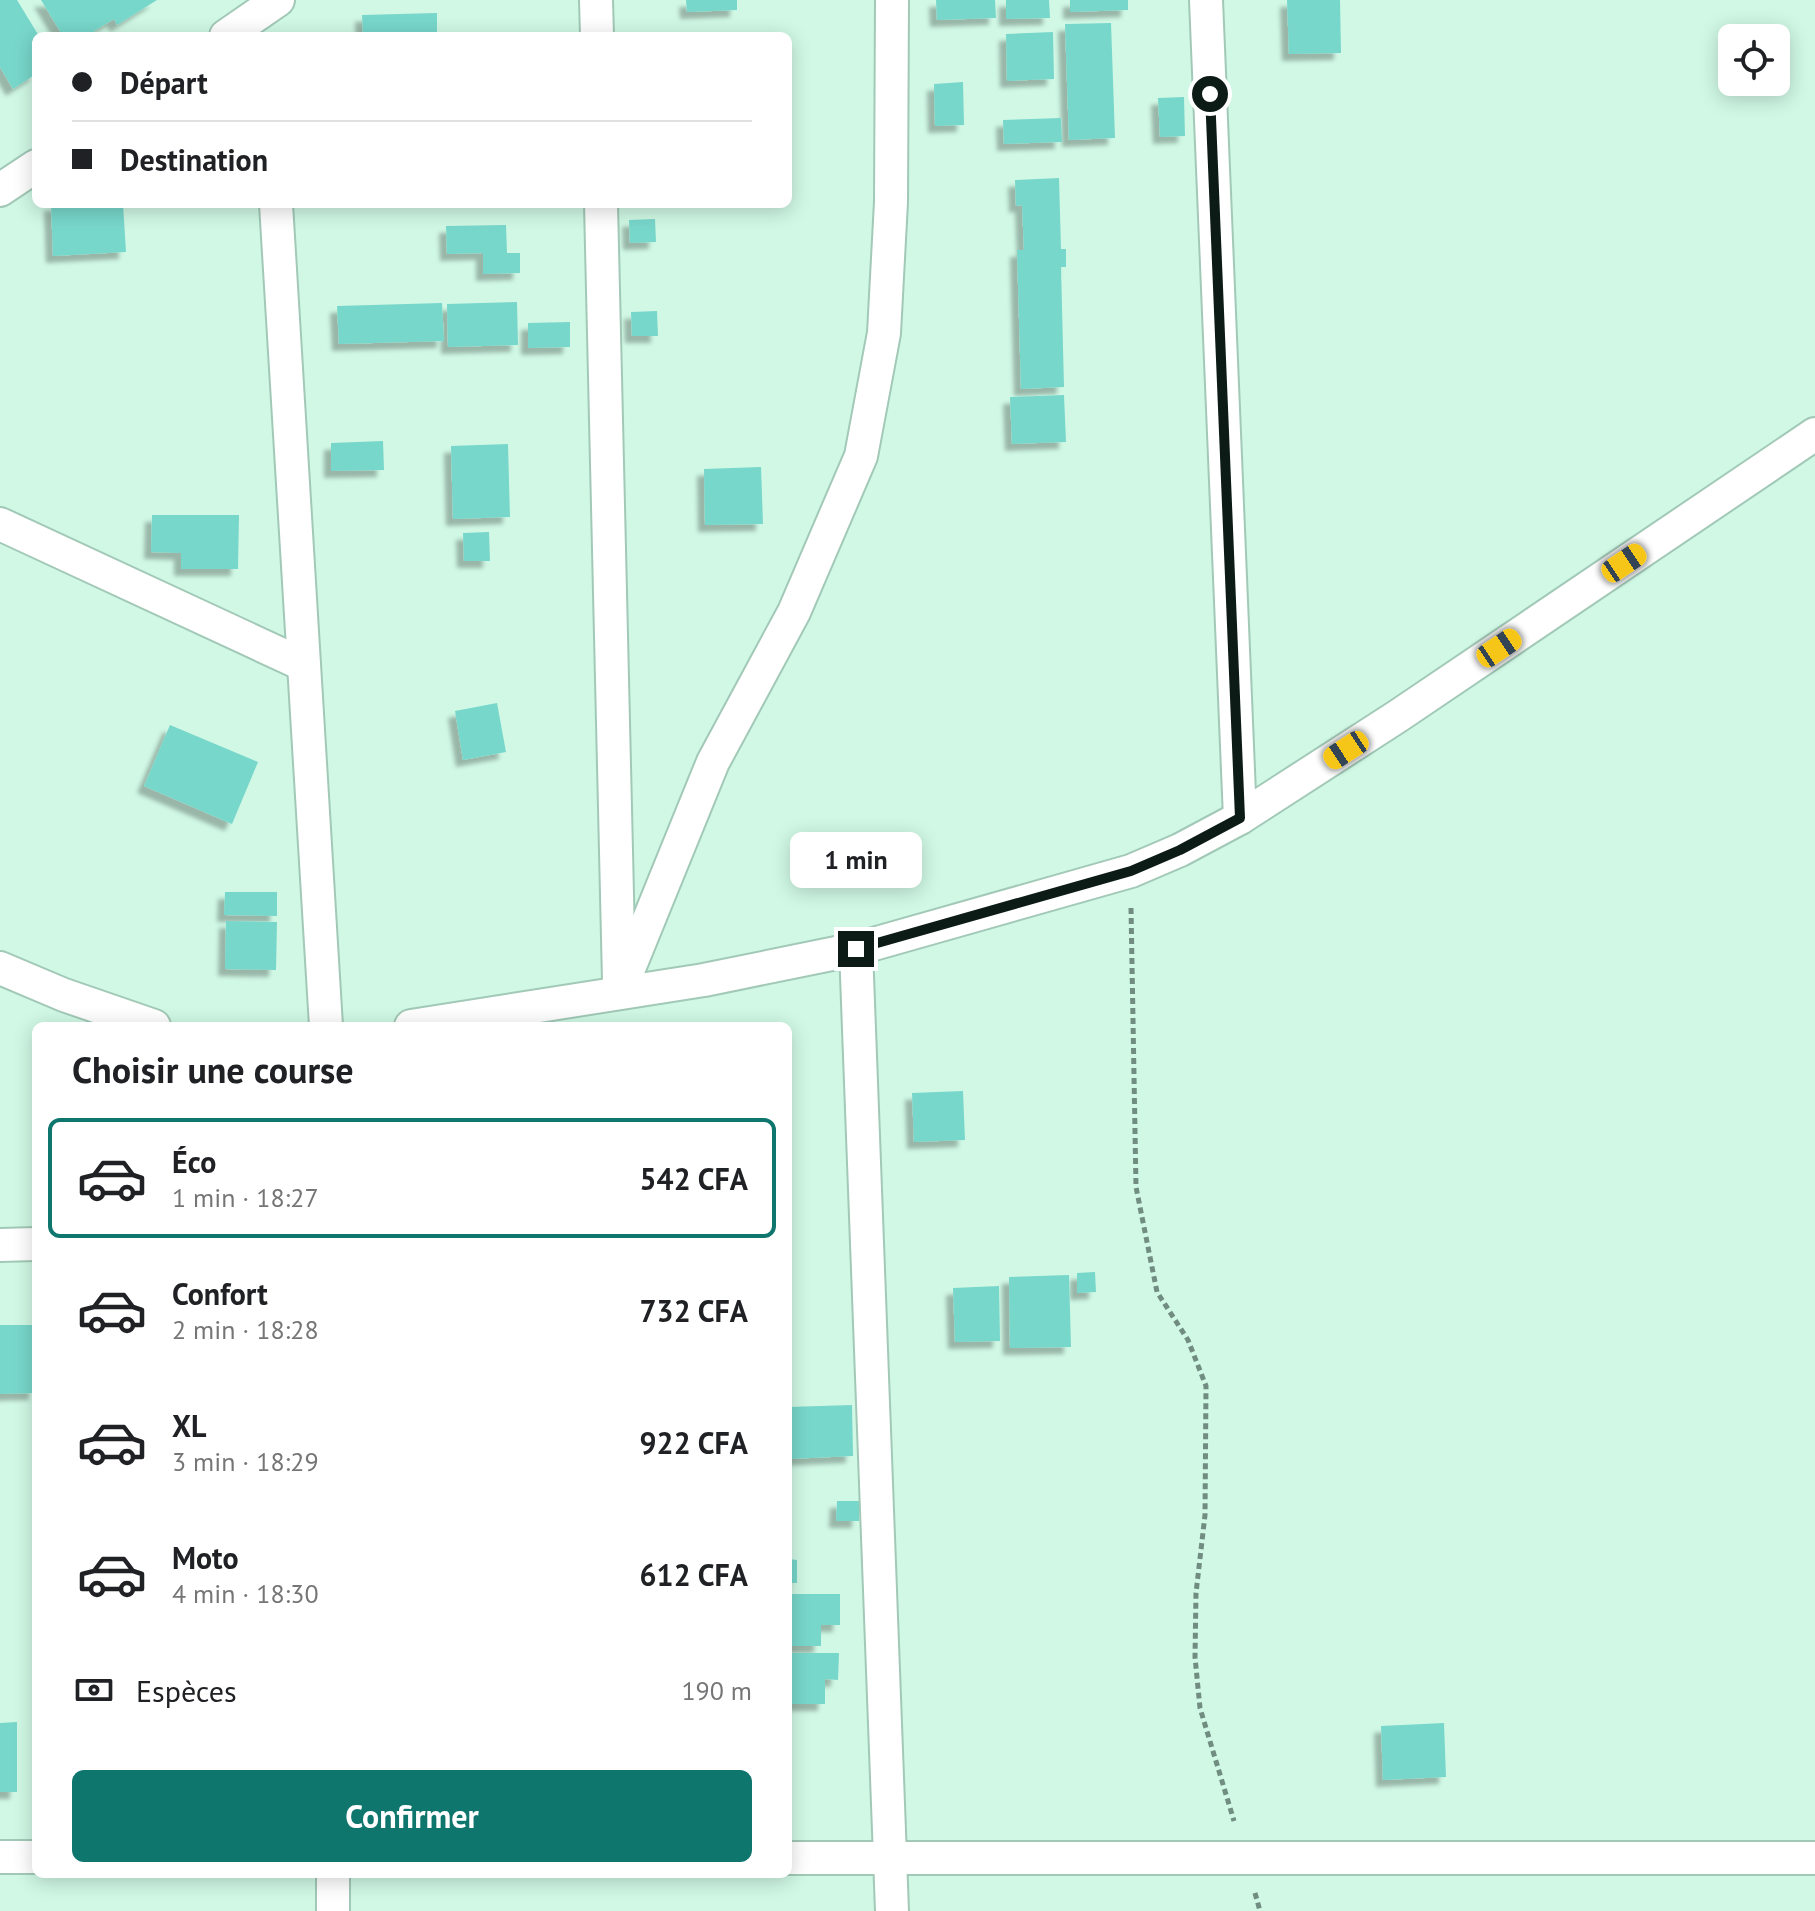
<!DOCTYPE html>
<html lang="fr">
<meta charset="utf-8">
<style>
:root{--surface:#fff;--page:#f2f2f2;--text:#202124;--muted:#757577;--line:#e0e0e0;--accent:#0f766e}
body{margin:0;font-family:"PT Sans",sans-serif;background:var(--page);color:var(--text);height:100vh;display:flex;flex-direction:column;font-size:30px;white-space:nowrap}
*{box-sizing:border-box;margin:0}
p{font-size:26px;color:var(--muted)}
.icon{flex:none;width:44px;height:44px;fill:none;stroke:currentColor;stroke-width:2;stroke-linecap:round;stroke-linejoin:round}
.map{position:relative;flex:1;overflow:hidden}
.side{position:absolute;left:32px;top:1022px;width:760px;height:856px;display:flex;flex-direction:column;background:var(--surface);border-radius:12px;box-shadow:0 4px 20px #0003}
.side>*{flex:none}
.top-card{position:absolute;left:32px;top:32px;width:760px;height:176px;border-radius:12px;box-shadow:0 4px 20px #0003;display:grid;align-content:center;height:176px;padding:0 40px;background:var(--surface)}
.tools{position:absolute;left:1718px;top:24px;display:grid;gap:16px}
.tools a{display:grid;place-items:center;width:72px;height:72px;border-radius:12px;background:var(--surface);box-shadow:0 4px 20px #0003;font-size:40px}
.end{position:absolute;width:36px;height:36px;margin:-18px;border:10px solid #0c1b15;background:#fff;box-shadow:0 0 0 4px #fff}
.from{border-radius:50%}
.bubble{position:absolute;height:56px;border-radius:12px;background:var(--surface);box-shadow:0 4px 20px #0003;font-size:26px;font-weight:700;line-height:56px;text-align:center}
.car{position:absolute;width:24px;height:48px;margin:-24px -12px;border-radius:10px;box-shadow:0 0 6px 2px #0007;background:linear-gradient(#f5c518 24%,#345 0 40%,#f5c518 0 76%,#345 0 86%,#f5c518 0)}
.top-card b{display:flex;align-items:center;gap:28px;height:76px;font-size:30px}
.top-card b+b{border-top:2px solid var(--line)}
.top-card i{width:20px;height:20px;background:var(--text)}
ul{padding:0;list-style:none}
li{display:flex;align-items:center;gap:24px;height:120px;margin:0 16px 12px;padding:0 24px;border:4px solid transparent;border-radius:12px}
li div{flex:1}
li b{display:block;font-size:30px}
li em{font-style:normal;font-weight:700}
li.current{border-color:var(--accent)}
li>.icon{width:72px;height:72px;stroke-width:1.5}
h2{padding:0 40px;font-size:36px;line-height:96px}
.pay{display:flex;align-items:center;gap:20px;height:88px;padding:0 40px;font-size:30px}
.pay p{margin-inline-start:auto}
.cta{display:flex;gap:16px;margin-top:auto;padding:16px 40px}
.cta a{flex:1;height:92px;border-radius:12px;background:var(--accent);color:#fff;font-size:32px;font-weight:700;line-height:92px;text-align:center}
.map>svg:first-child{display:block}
.building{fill:#78d7cb;filter:url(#shadow)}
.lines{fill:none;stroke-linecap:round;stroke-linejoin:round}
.street-casing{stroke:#a2c9b7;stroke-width:36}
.path{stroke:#718d81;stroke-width:5;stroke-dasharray:6 4;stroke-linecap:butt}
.street{stroke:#fff;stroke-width:32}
.route{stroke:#0c1b15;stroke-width:10}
</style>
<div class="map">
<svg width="1815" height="1911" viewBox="0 0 1815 1911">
<defs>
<filter id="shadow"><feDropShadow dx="-7" dy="7" stdDeviation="2" flood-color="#0004"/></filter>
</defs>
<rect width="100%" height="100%" fill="#d0f8e5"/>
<!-- building -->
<g class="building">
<polygon points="0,0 17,0 39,36 36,36 36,74 13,89 0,67"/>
<polygon points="41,0 157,0 117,25 114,19 94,31 97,36 63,36"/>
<polygon points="686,0 737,0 737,10 687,12"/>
<polygon points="936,0 995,0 996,18 937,20"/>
<polygon points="1006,0 1049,0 1050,18 1006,19"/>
<polygon points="1070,0 1128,0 1128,10 1070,12"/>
<polygon points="1287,0 1340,0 1341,53 1289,54"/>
<polygon points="437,13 437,36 363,36 362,15"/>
<polygon points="1111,23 1115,138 1069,140 1065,24"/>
<polygon points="1053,32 1054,79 1007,81 1006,34"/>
<polygon points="963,82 964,125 935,126 934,84"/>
<polygon points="1184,97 1185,136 1160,137 1158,98"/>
<polygon points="1061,118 1062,142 1004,144 1003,120"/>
<polygon points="1059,178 1061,249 1066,249 1066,267 1061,267 1064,387 1021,389 1017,250 1024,250 1022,205 1016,206 1015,180"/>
<polygon points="51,204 123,204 126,252 53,256"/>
<polygon points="655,219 656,242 630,243 629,220"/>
<polygon points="506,225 507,253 520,253 520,273 483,274 483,253 447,254 446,226"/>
<polygon points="517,302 518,345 448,347 447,304"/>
<polygon points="442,303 444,341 339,344 337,306"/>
<polygon points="657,311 658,336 632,336 631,312"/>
<polygon points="570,322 570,347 528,348 528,323"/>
<polygon points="1064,395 1066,442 1012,444 1010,397"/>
<polygon points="383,441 384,470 331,471 331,443"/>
<polygon points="508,444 510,517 453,519 451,446"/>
<polygon points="761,467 763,524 705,525 704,469"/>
<polygon points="152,515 239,515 238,569 181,569 181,553 151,552"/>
<polygon points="489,532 490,561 464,561 463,533"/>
<polygon points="497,703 506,752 463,760 455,711"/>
<polygon points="170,725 258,762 232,824 144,786"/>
<polygon points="225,892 277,892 277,916 224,915"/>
<polygon points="226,921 277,922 276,970 225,969"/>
<polygon points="963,1091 965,1140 914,1142 912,1093"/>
<polygon points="1095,1272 1096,1292 1077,1293 1077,1273"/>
<polygon points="1069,1275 1071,1347 1010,1348 1009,1277"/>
<polygon points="999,1286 1000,1341 955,1342 953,1288"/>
<polygon points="0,1325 36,1325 36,1393 0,1394"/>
<polygon points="852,1405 853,1456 788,1459 788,1407"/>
<polygon points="837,1501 859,1501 859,1521 836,1521"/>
<polygon points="788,1559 797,1560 797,1583 788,1583"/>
<polygon points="788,1594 840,1594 840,1625 821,1625 821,1646 788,1646"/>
<polygon points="788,1653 839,1653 838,1680 825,1679 825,1704 788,1704"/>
<polygon points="17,1722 17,1792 0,1792 0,1723"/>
<polygon points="1444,1723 1446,1777 1383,1780 1381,1726"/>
</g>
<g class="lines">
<!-- street casing -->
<g class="street-casing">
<g id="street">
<polyline points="596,0 597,36"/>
<polyline points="1206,0 1240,818"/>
<polyline points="226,36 278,0"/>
<polyline points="0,190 36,166"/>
<polyline points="276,204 326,1026"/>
<polyline points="601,204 619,981"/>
<polyline points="0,524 304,665"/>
<polyline points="856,949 892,1911"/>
<polyline points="0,968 64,995 154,1026"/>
<polyline points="619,993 713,762 794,612 861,456 884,333 891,202 892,0"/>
<polyline points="411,1026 704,980 856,949 1131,871 1180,850 1240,818 1398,716 1815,434"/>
<polyline points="0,1245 36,1244"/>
<polyline points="0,1857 36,1857"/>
<polyline points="788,1858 1815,1858"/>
<polyline points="333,1874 333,1911"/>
</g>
</g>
<!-- path -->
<g class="path">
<polyline points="1131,908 1136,1187 1157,1292 1188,1340 1206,1386 1205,1515 1196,1593 1195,1657 1200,1708 1234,1821"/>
<polyline points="1255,1893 1260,1911"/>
</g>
<!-- street -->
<use href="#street" class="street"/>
</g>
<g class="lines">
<!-- route -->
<polyline class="route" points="856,949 1131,871 1180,850 1240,818 1210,94"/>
</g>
</svg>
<div class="tools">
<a><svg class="icon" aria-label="locate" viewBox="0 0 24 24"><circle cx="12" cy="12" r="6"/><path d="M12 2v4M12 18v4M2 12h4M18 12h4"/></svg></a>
</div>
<i class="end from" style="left:1210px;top:94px"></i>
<i class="end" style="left:856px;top:949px"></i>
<div class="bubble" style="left:790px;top:832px;width:132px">1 min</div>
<i class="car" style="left:1624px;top:563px;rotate:56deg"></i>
<i class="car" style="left:1499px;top:648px;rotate:56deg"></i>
<i class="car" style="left:1346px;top:750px;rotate:237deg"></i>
<div class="top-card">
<b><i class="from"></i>Départ</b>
<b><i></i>Destination</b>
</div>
<section class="side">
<h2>Choisir une course</h2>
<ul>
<li class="current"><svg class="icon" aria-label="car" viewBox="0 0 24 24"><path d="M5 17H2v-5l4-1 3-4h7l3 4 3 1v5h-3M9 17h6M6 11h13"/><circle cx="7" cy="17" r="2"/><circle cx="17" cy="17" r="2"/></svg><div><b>Éco</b><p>1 min · 18:27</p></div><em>542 CFA</em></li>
<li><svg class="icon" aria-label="car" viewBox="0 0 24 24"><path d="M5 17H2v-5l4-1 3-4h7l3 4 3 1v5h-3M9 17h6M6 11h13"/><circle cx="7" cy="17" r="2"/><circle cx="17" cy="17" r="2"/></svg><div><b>Confort</b><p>2 min · 18:28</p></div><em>732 CFA</em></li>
<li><svg class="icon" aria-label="car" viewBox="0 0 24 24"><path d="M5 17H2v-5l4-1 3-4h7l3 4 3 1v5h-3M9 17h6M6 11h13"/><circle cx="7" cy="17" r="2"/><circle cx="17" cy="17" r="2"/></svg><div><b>XL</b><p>3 min · 18:29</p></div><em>922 CFA</em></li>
<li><svg class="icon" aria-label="car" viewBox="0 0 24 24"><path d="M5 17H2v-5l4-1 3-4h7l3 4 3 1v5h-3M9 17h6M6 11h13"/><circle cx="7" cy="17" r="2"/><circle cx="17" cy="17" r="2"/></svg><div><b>Moto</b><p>4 min · 18:30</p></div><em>612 CFA</em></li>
</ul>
<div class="pay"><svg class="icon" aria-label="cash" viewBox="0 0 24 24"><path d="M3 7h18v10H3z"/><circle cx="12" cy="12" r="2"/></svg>Espèces<p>190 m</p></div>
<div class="cta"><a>Confirmer</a></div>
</section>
</div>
